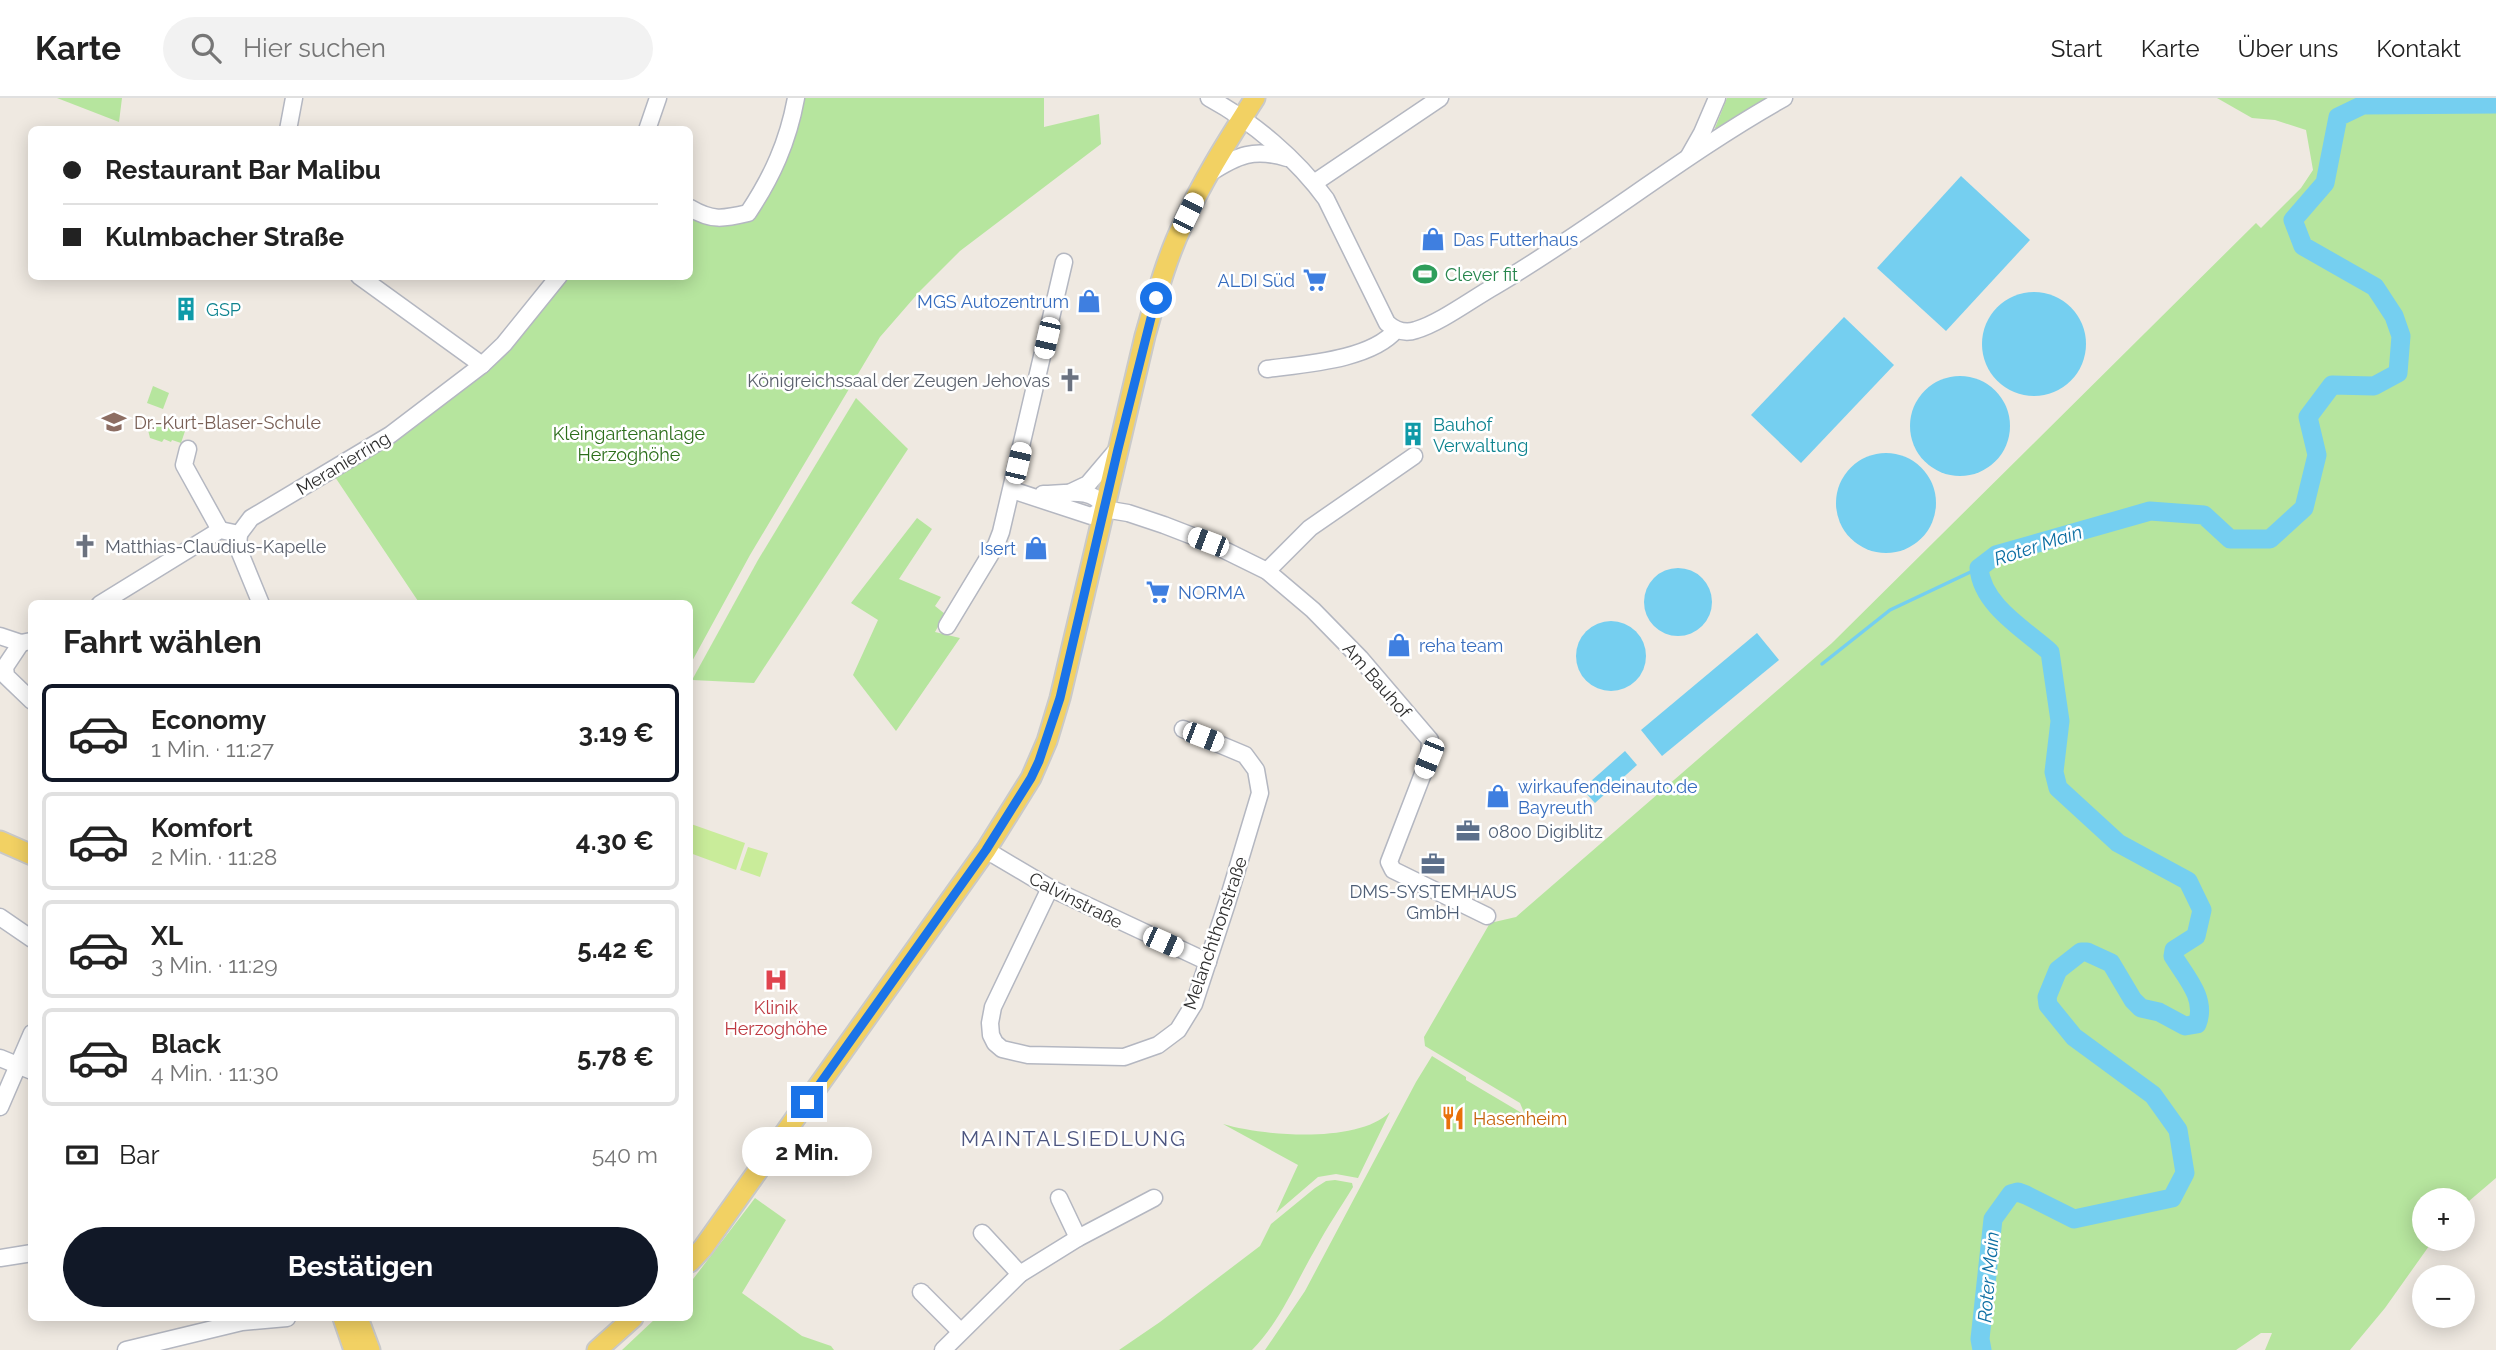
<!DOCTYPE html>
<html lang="de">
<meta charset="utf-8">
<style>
:root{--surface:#fff;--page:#f2f2f2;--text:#222;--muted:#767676;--line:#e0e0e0;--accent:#111827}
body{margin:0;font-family:Raleway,sans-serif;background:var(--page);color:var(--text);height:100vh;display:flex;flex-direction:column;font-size:26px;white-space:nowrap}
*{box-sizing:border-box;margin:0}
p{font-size:23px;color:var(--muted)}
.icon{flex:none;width:38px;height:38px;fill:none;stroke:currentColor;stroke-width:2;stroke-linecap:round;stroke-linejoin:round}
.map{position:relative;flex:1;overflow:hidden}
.details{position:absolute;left:28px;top:502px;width:665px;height:721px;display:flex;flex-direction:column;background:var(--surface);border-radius:10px;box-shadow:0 4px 18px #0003}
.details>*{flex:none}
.banner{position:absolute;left:28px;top:28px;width:665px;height:154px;border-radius:10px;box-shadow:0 4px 18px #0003;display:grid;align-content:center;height:154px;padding:0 35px;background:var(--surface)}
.buttons{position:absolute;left:2412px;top:1090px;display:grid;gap:14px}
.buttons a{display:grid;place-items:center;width:63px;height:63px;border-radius:50%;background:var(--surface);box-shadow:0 4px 18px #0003;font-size:35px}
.end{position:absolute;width:32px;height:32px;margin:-16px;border:9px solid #1a73e8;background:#fff;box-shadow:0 0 0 4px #fff}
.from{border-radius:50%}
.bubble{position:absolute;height:49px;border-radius:24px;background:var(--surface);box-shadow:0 4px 18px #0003;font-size:23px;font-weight:700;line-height:49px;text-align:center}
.car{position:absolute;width:21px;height:42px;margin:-21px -10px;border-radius:9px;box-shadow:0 0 5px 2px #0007;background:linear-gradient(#fff 24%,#345 0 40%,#fff 0 76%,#345 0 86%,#fff 0)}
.banner b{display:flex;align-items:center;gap:24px;height:66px;font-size:26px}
.banner b+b{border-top:2px solid var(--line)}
.banner i{width:18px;height:18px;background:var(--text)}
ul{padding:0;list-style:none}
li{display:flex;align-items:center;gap:21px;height:98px;margin:0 14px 10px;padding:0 21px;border:4px solid var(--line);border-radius:10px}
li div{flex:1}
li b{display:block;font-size:26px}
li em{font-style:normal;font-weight:700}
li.on{border-color:var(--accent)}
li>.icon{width:63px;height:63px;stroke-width:1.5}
h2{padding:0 35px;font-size:32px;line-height:84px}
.pay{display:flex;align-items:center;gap:18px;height:77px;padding:0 35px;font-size:26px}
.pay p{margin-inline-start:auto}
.cta{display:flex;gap:14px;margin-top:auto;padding:14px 35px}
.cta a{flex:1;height:80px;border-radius:42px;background:var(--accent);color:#fff;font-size:28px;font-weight:700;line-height:80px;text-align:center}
header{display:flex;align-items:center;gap:42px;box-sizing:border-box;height:98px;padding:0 35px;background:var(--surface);border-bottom:2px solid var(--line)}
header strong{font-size:33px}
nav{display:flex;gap:38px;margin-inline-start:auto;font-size:24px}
.search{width:490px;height:63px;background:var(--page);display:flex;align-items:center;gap:18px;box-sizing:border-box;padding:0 24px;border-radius:38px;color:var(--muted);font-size:26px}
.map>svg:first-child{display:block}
.green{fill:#b6e59e}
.pitch{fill:#c9ec9a}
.water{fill:#75cff0}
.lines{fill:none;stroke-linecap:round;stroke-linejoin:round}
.stream{stroke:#75cff0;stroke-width:3.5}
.river{stroke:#75cff0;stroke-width:19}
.minor-casing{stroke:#b4b7c1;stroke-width:19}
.major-casing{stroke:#c9c9c9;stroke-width:23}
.minor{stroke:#fff;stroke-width:16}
.major{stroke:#f2d163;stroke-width:19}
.route{stroke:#1a73e8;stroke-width:9}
.labels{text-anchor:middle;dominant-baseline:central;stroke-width:5;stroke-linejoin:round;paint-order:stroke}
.shop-label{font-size:18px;fill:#366cbe;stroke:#fff;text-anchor:start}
.leisure-label{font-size:18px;fill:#27864d;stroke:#fff;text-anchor:start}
.culture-label{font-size:18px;fill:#0d838f;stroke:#fff;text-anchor:start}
.worship-label{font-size:18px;fill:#5b616d;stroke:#fff;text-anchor:end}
.education-label{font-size:18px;fill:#785e54;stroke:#fff;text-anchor:start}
.park-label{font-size:18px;fill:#2c6e1b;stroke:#fff}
.street-label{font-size:18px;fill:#2e2e2e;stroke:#fff}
.service-label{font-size:18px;fill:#4e5e75;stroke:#fff;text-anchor:start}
.health-label{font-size:18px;fill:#be3a42;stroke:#fff}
.food-label{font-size:18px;fill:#c56008;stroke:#fff;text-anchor:start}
.water-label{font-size:19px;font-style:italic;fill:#0d6fa3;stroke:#fff}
.quarter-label{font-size:21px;letter-spacing:2px;fill:#4d5680;stroke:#fff}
</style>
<header>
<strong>Karte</strong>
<div class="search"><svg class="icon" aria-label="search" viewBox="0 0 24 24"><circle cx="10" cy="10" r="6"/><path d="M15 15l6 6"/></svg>Hier suchen</div>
<nav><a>Start</a><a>Karte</a><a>Über uns</a><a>Kontakt</a></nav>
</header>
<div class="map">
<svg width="2496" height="1252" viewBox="0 0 2496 1252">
<rect width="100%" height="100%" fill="#efe9e1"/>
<!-- green -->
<g class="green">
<polygon points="57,0 122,0 119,24"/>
<polygon points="796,0 1044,0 1044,29 1099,16 1101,46 960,153 920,193 880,239 750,457 690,567 690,506 420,506 331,373 482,267 559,179 690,178 690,110 748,115"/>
<polygon points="1727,0 1774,0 1720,35 1715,30"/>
<polygon points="2217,0 2496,0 2496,1080 2462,1109 2462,1102 2424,1102 2424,1141 2434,1141 2385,1210 2350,1252 2265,1252 2272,1235 2261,1235 2236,1252 1265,1252 1305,1193 1416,984 1432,958 1466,979 1466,982 1525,1017 1520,1005 1425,948 1424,939 1490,825 1516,819 1832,545 2256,125 2261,130 2301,90 2313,72 2306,32 2275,22 2252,20"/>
<polygon points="153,288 169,295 163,311 147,305"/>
<polygon points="856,300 908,351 754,585 692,582 758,462"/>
<polygon points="167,324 178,327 177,330 185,333 181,345 172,342 171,344 164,341 162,344 150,340 147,328"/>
<polygon points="917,420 932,431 899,481 941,499 935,508 945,516 935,534 960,540 896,633 853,577 878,522 851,505"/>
<path d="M1390,1014L1358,1080L1336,1076L1318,1079L1276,1115L1298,1067L1223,1026C1263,1038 1358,1046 1390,1014Z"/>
<path d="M1335,1082L1352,1085L1353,1089C1341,1109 1327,1129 1316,1150C1296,1184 1280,1224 1252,1252H1119L1160,1224L1260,1148L1271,1126L1315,1090L1326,1083Z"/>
<polygon points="755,1100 786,1122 742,1195 802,1238 831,1248 834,1252 622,1252 656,1220 690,1220 690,1185"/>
</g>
<!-- pitch -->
<g class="pitch">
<polygon points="691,726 745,745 736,772 690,755"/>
<polygon points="748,749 768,755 760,779 740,772"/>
</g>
<!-- water -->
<g class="water">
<polygon points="1961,78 2030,142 1946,233 1877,170"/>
<circle cx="2034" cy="246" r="52"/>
<polygon points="1844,219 1894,267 1801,365 1751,317"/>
<circle cx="1960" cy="328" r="50"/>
<circle cx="1886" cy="405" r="50"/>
<circle cx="1678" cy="504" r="34"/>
<circle cx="1611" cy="558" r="35"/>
<polygon points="1757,535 1779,562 1662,658 1641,632"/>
<polygon points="1625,653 1637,667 1595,705 1582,691"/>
</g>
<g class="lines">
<!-- stream -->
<polyline class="stream" points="1822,566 1890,512 1979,470"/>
<!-- river -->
<path class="river" d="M1982,1252L1980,1241L1993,1121L2011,1096L2018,1094L2026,1097L2074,1121L2172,1100L2185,1075L2178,1032L2153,997L2074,939L2048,907L2047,899L2058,872L2081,854H2087L2111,865L2133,902L2141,910L2159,914L2185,928L2197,926C2207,901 2186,879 2173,858L2174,852L2196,838L2202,812L2188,783L2118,745L2058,690L2054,674L2060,623L2050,554C2024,531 1982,507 1979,470L1996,457L2150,413L2204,417L2230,441H2270L2304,410L2317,357L2308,319L2332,287L2374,288L2398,275L2401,238L2394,218L2375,189L2303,148L2293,122L2325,85L2338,19L2363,7L2496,6"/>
<!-- minor casing -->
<g class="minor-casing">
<g id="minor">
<path d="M1209,0C1253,24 1296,60 1326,101L1387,225C1396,233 1405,236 1416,232C1440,225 1472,201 1495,188C1594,130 1684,56 1784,0"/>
<polyline points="288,32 294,0"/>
<polyline points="647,32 658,0"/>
<polyline points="1689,58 1702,35 1717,0"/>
<path d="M1210,75C1238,57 1254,50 1287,60"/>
<polyline points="1314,85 1440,0"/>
<path d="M690,110C712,123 723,121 748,115C772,79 788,44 796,0"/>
<polyline points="359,178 482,267"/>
<path d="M1267,271C1304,266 1371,262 1396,232"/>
<polyline points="188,351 184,367 220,432"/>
<polyline points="1012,392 1091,418 1104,411"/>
<polyline points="1069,395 1088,386 1116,353"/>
<path d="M1043,396C1063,396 1096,388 1104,411"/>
<polyline points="1104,411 1128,415 1164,427 1208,444 1267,473 1313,512 1360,560 1430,642 1429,660 1389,764 1393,772 1487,818"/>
<polyline points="239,436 251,420 390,337 482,267 504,246 559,178"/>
<polyline points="239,436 238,450 261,506"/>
<polyline points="1267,473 1310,430 1414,358"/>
<polyline points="100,506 220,432 239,436"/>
<polyline points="947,528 996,447 1001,434 1064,164"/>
<polyline points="0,538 21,545 31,543"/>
<polyline points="21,545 5,569 6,578 32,603"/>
<polyline points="986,752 1050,790 1208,864"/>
<polyline points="1050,790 993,909 990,925 991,937 995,945 1002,951 1028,957 1124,959 1158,947 1178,932 1194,906 1227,805 1260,695 1256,672 1245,657 1183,631"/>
<polyline points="0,819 32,841"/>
<polyline points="0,960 32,973"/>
<polyline points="0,1009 32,935"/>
<polyline points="1059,1100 1078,1140"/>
<polyline points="982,1135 1020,1176"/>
<polyline points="0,1160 32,1155"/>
<polyline points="921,1194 960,1233"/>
<polyline points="126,1252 242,1224 287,1220"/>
<polyline points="943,1252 1020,1176 1078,1140 1154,1100"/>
</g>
</g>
<!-- major casing -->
<g class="major-casing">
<g id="major">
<polyline points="0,743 32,757"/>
<path d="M690,1164L703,1150L986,752L1031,680L1047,643L1060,600L1145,238C1156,200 1166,161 1183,126C1203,81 1229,41 1255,0"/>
<polyline points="343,1220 354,1252"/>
<polyline points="358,1220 370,1252"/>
<polyline points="597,1252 633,1220"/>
</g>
</g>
<!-- minor -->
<use href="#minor" class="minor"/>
<!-- major -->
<use href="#major" class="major"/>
</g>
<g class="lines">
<!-- route -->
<polyline class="route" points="807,1004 986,752 1031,680 1039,663 1060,600 1118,351 1156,200"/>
</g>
<!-- icons -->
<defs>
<g id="shop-bare" transform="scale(1.89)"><path d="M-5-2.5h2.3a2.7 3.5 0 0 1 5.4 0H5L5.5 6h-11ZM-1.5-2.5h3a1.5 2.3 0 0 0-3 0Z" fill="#3f7fe0" stroke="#fff" stroke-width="2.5" paint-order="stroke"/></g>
<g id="stadium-bare" transform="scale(1.89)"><path d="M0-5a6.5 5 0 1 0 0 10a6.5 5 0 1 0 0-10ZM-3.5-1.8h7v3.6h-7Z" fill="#2e9e5b" stroke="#fff" stroke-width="2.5" paint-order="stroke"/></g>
<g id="supermarket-bare" transform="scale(1.89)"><path d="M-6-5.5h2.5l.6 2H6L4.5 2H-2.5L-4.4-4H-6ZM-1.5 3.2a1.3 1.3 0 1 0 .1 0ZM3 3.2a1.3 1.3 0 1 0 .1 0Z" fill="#3f7fe0" stroke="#fff" stroke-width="2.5" paint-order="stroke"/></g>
<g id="building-bare" transform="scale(1.89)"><path d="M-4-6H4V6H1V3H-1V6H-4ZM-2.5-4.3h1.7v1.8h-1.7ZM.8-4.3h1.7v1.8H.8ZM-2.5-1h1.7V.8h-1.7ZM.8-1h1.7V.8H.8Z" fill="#0f9aa8" stroke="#fff" stroke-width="2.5" paint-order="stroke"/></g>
<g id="church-bare" transform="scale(1.89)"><path d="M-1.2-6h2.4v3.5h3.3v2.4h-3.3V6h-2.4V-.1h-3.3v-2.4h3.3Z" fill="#6b7280" stroke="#fff" stroke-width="2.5" paint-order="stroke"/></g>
<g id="school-bare" transform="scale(1.89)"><path d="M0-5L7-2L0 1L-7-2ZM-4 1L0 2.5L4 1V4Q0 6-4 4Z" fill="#8d6e63" stroke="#fff" stroke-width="2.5" paint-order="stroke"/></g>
<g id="office-bare" transform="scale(1.89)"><path d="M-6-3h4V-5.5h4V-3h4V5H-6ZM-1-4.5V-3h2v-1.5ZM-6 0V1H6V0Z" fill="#5c6f8a" stroke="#fff" stroke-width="2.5" paint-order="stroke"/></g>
<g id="hospital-bare" transform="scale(1.89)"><path d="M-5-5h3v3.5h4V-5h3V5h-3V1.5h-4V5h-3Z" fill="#e0444e" stroke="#fff" stroke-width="2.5" paint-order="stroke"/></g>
<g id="restaurant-bare" transform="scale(1.89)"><path d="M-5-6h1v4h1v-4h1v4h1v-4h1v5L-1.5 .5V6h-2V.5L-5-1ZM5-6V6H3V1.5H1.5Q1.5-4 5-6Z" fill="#e8710a" stroke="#fff" stroke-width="2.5" paint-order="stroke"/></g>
</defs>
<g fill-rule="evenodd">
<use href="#shop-bare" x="1433" y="141"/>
<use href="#stadium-bare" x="1425" y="176"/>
<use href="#supermarket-bare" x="1315" y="182"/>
<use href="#shop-bare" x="1089" y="203"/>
<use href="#building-bare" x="186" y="211"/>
<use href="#church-bare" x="1070" y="282"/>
<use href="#school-bare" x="114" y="324"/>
<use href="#building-bare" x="1413" y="336"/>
<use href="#church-bare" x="85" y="448"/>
<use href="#shop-bare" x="1036" y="450"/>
<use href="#supermarket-bare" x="1158" y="494"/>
<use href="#shop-bare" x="1399" y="547"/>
<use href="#shop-bare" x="1498" y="698"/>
<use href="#office-bare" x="1468" y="733"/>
<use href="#office-bare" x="1433" y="766"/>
<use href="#hospital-bare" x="776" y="882"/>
<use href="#restaurant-bare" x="1453" y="1020"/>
</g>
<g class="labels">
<!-- shop labels -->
<g class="shop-label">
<text x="1453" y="141">Das Futterhaus</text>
<text x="1295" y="182" text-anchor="end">ALDI Süd</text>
<text x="1069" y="203" text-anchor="end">MGS Autozentrum</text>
<text x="1016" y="450" text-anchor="end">Isert</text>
<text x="1178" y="494">NORMA</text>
<text x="1419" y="547">reha team</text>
<text x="1518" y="688">wirkaufendeinauto.de<tspan x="1518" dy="21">Bayreuth</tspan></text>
</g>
<!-- leisure labels -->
<g class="leisure-label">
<text x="1445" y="176">Clever fit</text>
</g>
<!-- culture labels -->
<g class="culture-label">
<text x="206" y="211">GSP</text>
<text x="1433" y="326">Bauhof<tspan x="1433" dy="21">Verwaltung</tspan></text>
</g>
<!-- worship labels -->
<g class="worship-label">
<text x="1050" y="282">Königreichssaal der Zeugen Jehovas</text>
<text x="105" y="448" text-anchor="start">Matthias-Claudius-Kapelle</text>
</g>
<!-- education labels -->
<g class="education-label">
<text x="134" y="324">Dr.-Kurt-Blaser-Schule</text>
</g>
<!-- park labels -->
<g class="park-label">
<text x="629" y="335">Kleingartenanlage<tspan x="629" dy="21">Herzoghöhe</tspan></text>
</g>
<!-- street labels -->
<g class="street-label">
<text transform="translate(343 365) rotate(-31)">Meranierring</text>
<text transform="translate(1377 582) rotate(49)">Am Bauhof</text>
<text transform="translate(1076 802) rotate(27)">Calvinstraße</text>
<text transform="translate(1215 835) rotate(-71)">Melanchthonstraße</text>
</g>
<!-- service labels -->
<g class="service-label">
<text x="1488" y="733">0800 Digiblitz</text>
<text x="1433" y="793" text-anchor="middle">DMS-SYSTEMHAUS<tspan x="1433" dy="21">GmbH</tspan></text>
</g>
<!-- health labels -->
<g class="health-label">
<text x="776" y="909">Klinik<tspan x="776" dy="21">Herzoghöhe</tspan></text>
</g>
<!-- food labels -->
<g class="food-label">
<text x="1473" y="1020">Hasenheim</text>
</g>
<!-- water labels -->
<g class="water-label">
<text transform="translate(2038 447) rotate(-18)">Roter Main</text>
<text transform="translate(1988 1179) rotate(-85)">Roter Main</text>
</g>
<!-- quarter labels -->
<g class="quarter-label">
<text x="1074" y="1040">MAINTALSIEDLUNG</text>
</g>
</g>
</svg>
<div class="buttons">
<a>+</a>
<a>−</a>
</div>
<i class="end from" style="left:1156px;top:200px"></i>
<i class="end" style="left:807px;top:1004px"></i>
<div class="bubble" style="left:742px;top:1029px;width:130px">2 Min.</div>
<i class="car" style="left:1188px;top:115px;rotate:26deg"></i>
<i class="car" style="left:1047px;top:240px;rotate:193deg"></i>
<i class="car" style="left:1018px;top:365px;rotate:13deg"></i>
<i class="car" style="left:1208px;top:444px;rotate:291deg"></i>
<i class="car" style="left:1203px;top:639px;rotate:111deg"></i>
<i class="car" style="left:1429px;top:660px;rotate:202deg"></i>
<i class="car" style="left:1163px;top:844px;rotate:114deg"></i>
<div class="banner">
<b><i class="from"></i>Restaurant Bar Malibu</b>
<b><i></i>Kulmbacher Straße</b>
</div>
<section class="details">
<h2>Fahrt wählen</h2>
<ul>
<li class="on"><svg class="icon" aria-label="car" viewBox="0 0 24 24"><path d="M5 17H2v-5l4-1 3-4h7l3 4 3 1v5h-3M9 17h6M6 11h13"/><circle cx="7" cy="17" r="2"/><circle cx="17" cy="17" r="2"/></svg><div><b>Economy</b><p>1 Min. · 11:27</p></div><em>3.19 €</em></li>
<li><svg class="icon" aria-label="car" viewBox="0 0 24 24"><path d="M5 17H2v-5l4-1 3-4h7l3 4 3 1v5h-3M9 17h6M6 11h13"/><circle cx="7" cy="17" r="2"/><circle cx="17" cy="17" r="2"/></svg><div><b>Komfort</b><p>2 Min. · 11:28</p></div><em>4.30 €</em></li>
<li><svg class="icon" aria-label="car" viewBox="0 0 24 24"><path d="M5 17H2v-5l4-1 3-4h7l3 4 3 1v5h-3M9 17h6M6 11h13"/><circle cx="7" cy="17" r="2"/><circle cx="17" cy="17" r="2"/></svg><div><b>XL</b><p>3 Min. · 11:29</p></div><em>5.42 €</em></li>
<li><svg class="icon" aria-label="car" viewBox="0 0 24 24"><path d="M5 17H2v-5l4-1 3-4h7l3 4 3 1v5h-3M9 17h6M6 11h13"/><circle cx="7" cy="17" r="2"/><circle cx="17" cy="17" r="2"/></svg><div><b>Black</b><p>4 Min. · 11:30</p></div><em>5.78 €</em></li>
</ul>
<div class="pay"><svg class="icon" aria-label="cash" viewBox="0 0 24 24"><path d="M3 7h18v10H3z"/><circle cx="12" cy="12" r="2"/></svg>Bar<p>540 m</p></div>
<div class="cta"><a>Bestätigen</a></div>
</section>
</div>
